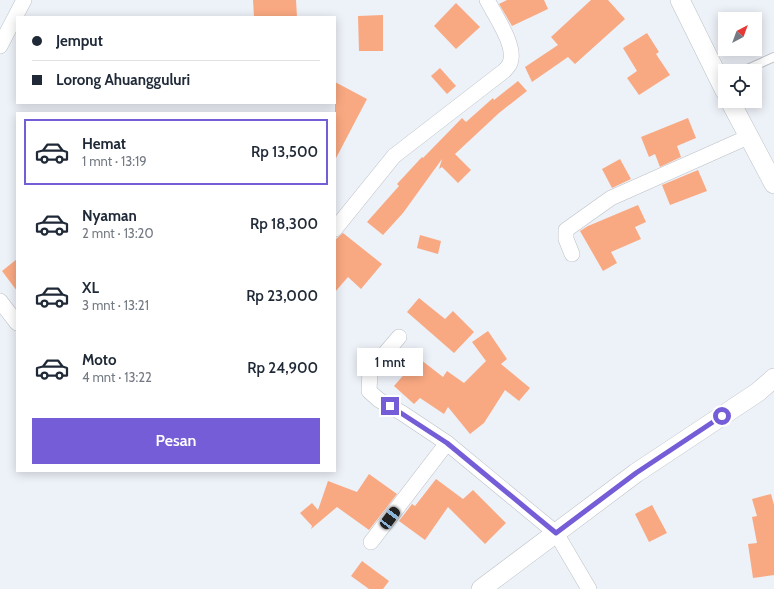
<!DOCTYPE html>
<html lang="id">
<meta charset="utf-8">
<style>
:root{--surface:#fff;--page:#f6f6f7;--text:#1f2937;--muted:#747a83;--line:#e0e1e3;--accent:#755dd7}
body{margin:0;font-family:Cabin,sans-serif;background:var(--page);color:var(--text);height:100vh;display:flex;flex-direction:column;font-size:15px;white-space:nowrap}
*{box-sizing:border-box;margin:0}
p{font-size:13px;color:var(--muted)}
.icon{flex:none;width:22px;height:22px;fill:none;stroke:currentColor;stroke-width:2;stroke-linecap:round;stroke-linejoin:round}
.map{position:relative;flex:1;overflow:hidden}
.sheet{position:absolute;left:16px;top:112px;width:320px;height:360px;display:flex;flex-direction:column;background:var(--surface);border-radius:0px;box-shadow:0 2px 10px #0003}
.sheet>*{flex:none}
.hud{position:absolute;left:16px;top:16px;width:320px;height:88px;border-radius:0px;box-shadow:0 2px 10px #0003;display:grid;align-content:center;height:88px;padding:0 16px;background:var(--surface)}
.needle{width:26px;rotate:41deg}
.fabs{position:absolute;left:718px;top:12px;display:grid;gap:8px}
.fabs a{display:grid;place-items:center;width:44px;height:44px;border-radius:0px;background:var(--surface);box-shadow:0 2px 10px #0003;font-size:20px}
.end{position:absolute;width:18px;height:18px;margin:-9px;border:5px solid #755dd7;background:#fff;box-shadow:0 0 0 2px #fff}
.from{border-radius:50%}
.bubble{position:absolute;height:28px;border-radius:0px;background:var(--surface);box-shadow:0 2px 10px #0003;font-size:13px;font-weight:600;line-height:28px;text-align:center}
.car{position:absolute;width:12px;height:24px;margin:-12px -6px;border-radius:5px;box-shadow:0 0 3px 1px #0007;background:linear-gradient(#222 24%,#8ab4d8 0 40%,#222 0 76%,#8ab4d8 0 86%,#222 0)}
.hud b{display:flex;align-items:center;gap:14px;height:38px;font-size:15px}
.hud b+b{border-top:1px solid var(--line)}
.hud i{width:10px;height:10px;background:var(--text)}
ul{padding:7px 0 0;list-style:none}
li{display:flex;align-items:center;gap:12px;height:66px;margin:0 8px 6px;padding:0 8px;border:2px solid transparent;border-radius:0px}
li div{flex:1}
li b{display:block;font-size:15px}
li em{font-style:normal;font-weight:600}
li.selected{border-color:var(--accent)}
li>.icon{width:36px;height:36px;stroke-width:1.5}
.action{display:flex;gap:8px;margin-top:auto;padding:8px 16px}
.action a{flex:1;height:46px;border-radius:0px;background:var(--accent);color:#fff;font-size:16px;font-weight:600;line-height:46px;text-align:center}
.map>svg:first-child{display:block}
.building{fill:#f9a982}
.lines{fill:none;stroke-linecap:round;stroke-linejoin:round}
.service-casing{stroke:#bcc0c6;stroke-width:10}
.minor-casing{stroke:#bcc0c6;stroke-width:16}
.tertiary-casing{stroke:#bcc0c6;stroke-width:20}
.service{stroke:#fff;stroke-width:8}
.minor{stroke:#fff;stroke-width:15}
.tertiary{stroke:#fff;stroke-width:19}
.route{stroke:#755dd7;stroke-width:5}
</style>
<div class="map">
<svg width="774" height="589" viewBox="0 0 774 589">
<rect width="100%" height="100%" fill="#edf1f8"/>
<!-- building -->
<g class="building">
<polygon points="253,0 296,0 297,17 254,17"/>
<polygon points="507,0 544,0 548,9 512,26 499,4"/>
<polygon points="591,0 608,0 625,19 575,64 568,57 532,82 525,67 558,45 551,37"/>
<polygon points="456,3 480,27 456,49 434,26"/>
<polygon points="383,15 383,51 359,51 358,16"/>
<polygon points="647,33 659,52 656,54 670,75 639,95 627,78 637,71 623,48"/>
<polygon points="440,68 456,86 447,94 431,76"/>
<polygon points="518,81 527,91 499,113 455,154 471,170 458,183 442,167 439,169 442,159 403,213 383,235 367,222 399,186 397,184 422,157 423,158 462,118 466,122 493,98 494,100"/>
<polygon points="335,82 367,99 335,160"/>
<polygon points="688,118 696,138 677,146 681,157 660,167 655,154 649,157 641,137"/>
<polygon points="620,159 631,179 612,188 602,169"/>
<polygon points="698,170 707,191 670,205 662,185"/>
<polygon points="638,205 646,222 635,227 641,239 611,252 617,263 603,271 580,231 588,226"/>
<polygon points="343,233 382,264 361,289 348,277 335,292 335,240"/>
<polygon points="420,235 441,241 438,254 417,248"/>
<polygon points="17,259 17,291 2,271"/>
<polygon points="419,298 445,319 453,311 474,332 454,353 407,312"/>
<polygon points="488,331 507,359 501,364 530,388 519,401 505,390 484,423 470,434 448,407 444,414 420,398 414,404 394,386 407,371 406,370 416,356 443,377 447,371 464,383 486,361 472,342"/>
<polygon points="369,474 397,494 369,530 337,507 311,529 312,526 300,513 312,503 318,510 328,481 357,492"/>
<polygon points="436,479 463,499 473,490 506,523 485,544 448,507 425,540 399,521 412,504 415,506"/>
<polygon points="771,494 774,505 774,575 753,578 748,544 757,543 752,517 757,516 752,499"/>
<polygon points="652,505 667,533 649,542 635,514"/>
<polygon points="362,561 389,581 383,589 369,589 351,576"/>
</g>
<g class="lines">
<!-- service casing -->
<g class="service-casing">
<polyline id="service" points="743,71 774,57"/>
</g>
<!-- minor casing -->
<g class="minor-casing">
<g id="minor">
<polyline points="0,46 24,0"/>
<path d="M335,229L394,156L504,71C506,69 509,66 510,63C517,47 495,15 487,0"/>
<polyline points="572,254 566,239 566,230 611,198 748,137"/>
<polyline points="0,301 17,323"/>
<polyline points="399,337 370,371 369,391 379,400 402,413 447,443 556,533 589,589"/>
<polyline points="371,542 447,443"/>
</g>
</g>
<!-- tertiary casing -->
<g class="tertiary-casing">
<g id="tertiary">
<polyline points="680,0 725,91"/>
<polyline points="730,101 774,184"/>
<polyline points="481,589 636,473 758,392 774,378"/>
</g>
</g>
<!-- service -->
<use href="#service" class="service"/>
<!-- minor -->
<use href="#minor" class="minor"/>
<!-- tertiary -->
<use href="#tertiary" class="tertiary"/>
</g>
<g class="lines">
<!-- route -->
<polyline class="route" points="390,406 447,443 556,533 636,473 722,416"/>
</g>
</svg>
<div class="fabs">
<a><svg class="needle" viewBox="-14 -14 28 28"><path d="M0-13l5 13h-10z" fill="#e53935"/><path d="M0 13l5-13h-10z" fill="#747a83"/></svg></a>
<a><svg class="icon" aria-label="locate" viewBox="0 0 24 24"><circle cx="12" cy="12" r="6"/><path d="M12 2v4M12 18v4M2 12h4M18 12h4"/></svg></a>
</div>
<i class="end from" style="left:722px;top:416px"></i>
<i class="end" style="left:390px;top:406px"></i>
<div class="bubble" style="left:357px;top:348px;width:66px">1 mnt</div>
<i class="car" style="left:390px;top:518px;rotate:37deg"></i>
<div class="hud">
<b><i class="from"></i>Jemput</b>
<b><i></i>Lorong Ahuangguluri</b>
</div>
<section class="sheet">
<ul>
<li class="selected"><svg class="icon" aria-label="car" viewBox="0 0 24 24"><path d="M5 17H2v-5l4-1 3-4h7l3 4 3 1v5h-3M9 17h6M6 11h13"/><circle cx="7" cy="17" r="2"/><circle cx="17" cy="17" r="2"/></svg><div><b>Hemat</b><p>1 mnt · 13:19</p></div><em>Rp 13,500</em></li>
<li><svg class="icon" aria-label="car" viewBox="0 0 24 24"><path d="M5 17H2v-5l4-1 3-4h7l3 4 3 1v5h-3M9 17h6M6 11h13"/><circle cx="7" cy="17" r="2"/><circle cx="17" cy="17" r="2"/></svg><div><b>Nyaman</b><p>2 mnt · 13:20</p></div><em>Rp 18,300</em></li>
<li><svg class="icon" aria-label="car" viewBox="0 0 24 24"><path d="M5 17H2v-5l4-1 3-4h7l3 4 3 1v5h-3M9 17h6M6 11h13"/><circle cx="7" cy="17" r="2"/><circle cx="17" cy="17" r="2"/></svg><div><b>XL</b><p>3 mnt · 13:21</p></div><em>Rp 23,000</em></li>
<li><svg class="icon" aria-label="car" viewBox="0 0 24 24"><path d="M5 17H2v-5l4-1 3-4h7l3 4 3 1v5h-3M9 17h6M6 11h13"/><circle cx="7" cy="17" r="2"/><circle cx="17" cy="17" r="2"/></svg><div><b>Moto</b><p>4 mnt · 13:22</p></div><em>Rp 24,900</em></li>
</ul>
<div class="action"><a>Pesan</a></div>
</section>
</div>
